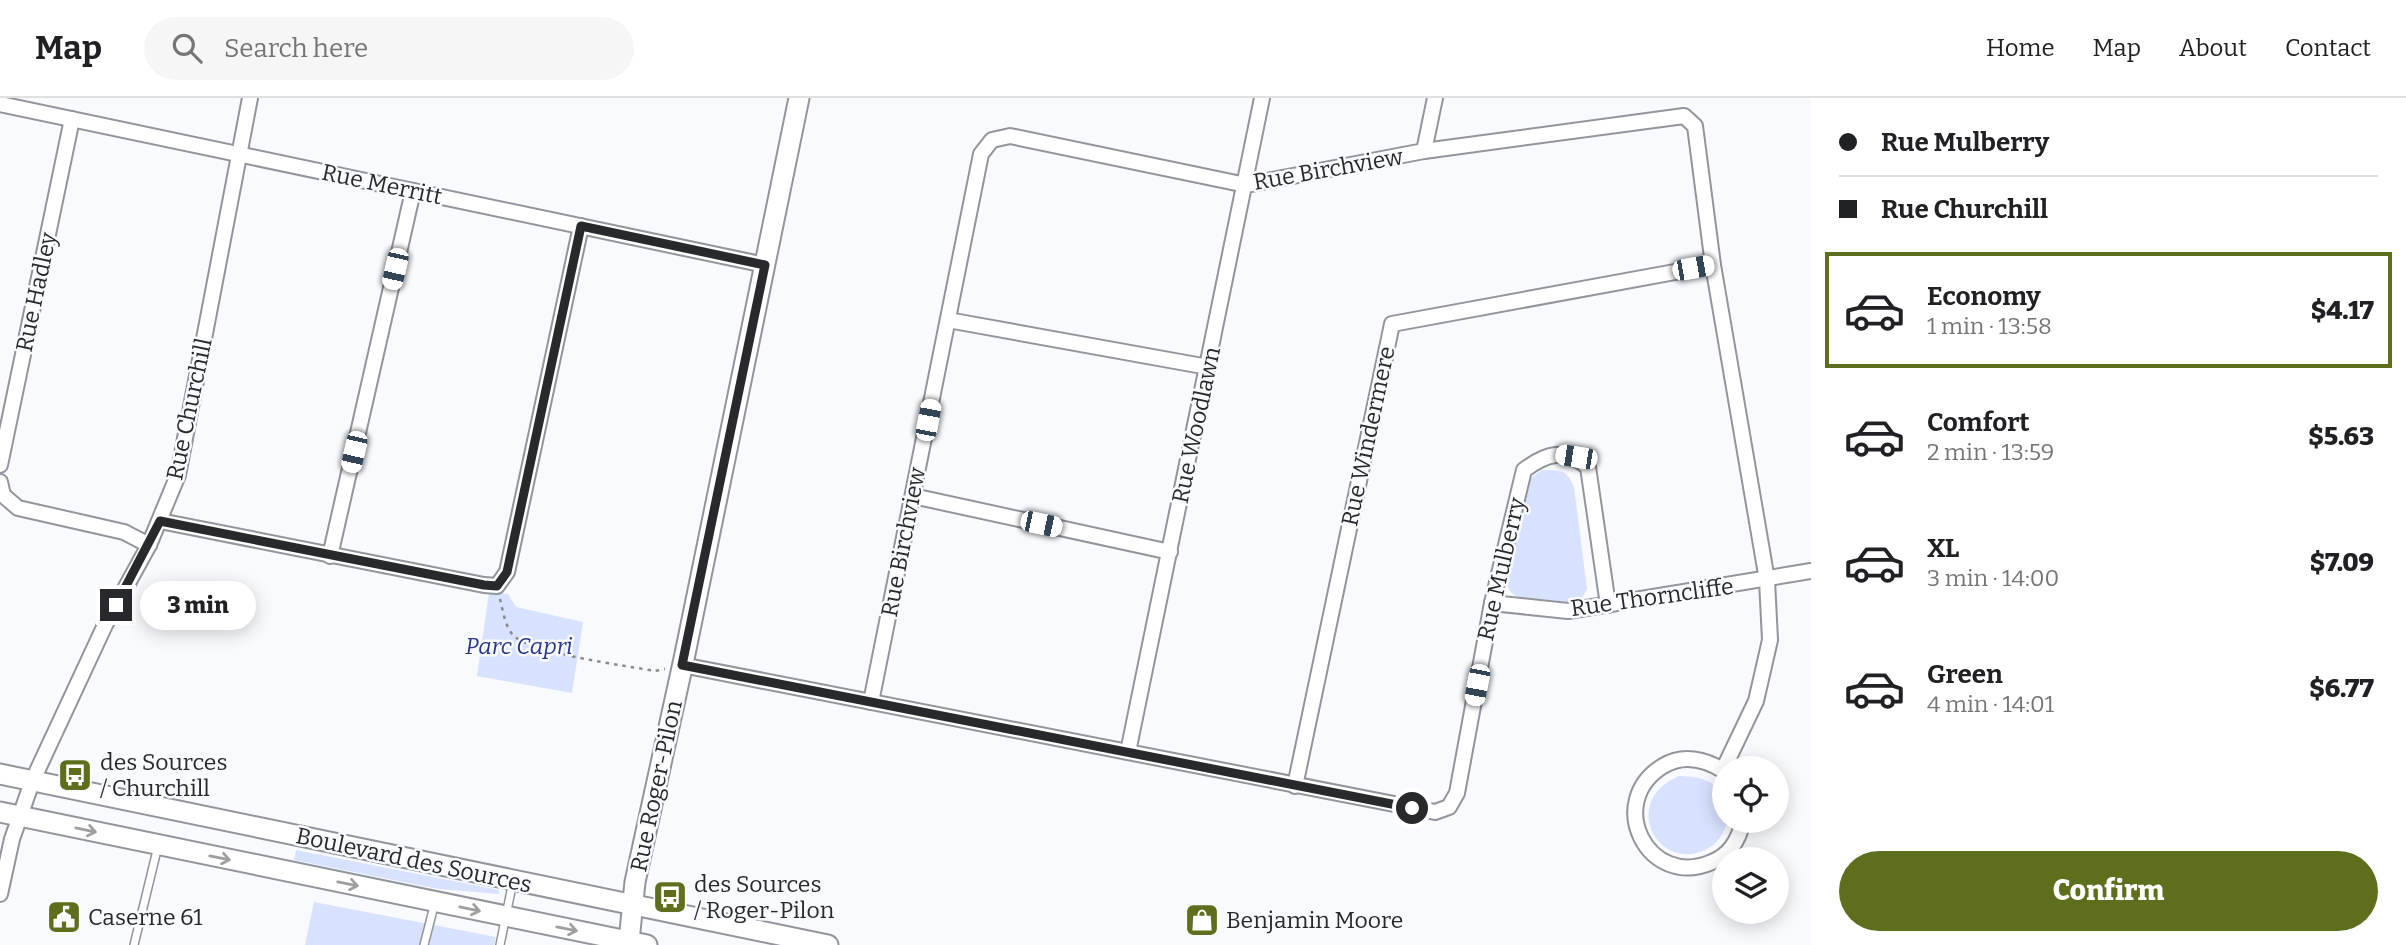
<!DOCTYPE html>
<meta charset="utf-8">
<style>
:root{--surface:#fff;--page:#f6f6f6;--text:#202124;--muted:#757577;--line:#e0e0e0;--accent:#5d6f1c}
body{margin:0;font-family:Bitter,serif;background:var(--page);color:var(--text);height:100vh;display:flex;flex-direction:column;font-size:26px;white-space:nowrap}
*{box-sizing:border-box;margin:0}
p{font-size:23px;color:var(--muted)}
.icon{flex:none;width:38px;height:38px;fill:none;stroke:currentColor;stroke-width:2;stroke-linecap:round;stroke-linejoin:round}
.map{position:relative;flex:1;overflow:hidden}
.side{display:flex;flex-direction:column;background:var(--surface);width:595px}
.side>*{flex:none}
.guide{display:grid;align-content:center;height:154px;padding:0 28px;background:var(--surface)}
.fabs{position:absolute;left:1712px;top:658px;display:grid;gap:14px}
.fabs a{display:grid;place-items:center;width:77px;height:77px;border-radius:50%;background:var(--surface);box-shadow:0 4px 18px #0003;font-size:35px}
.end{position:absolute;width:32px;height:32px;margin:-16px;border:9px solid #28292c;background:#fff;box-shadow:0 0 0 4px #fff}
.from{border-radius:50%}
.bubble{position:absolute;height:49px;border-radius:24px;background:var(--surface);box-shadow:0 4px 18px #0003;font-size:23px;font-weight:800;line-height:49px;text-align:center}
.car{position:absolute;width:21px;height:42px;margin:-21px -10px;border-radius:9px;box-shadow:0 0 5px 2px #0007;background:linear-gradient(#fff 24%,#345 0 40%,#fff 0 76%,#345 0 86%,#fff 0)}
.guide b{display:flex;align-items:center;gap:24px;height:66px;font-size:26px}
.guide b+b{border-top:2px solid var(--line)}
.guide i{width:18px;height:18px;background:var(--text)}
ul{padding:0;list-style:none}
li{display:flex;align-items:center;gap:21px;height:116px;margin:0 14px 10px;padding:0 14px;border:4px solid transparent;border-radius:0px}
li div{flex:1}
li b{display:block;font-size:26px}
li em{font-style:normal;font-weight:800}
li.on{border-color:var(--accent)}
li>.icon{width:63px;height:63px;stroke-width:1.5}
.button{display:flex;gap:14px;margin-top:auto;padding:14px 28px}
.button a{flex:1;height:80px;border-radius:42px;background:var(--accent);color:#fff;font-size:28px;font-weight:800;line-height:80px;text-align:center}
header{display:flex;align-items:center;gap:42px;box-sizing:border-box;height:98px;padding:0 35px;background:var(--surface);border-bottom:2px solid var(--line)}
header strong{font-size:33px}
nav{display:flex;gap:38px;margin-inline-start:auto;font-size:24px}
.search{width:490px;height:63px;background:var(--page);display:flex;align-items:center;gap:18px;box-sizing:border-box;padding:0 24px;border-radius:38px;color:var(--muted);font-size:26px}
main{display:flex;flex:1;min-height:0}
.map>svg:first-child{display:block}
.green{fill:#d8e2fe}
.lines{fill:none;stroke-linecap:round;stroke-linejoin:round}
.lane-casing{stroke:#93959c;stroke-width:10}
.street-casing{stroke:#93959c;stroke-width:18}
.secondary-casing{stroke:#93959c;stroke-width:23}
.path{stroke:#898a8e;stroke-width:2.5;stroke-dasharray:3.5 5;stroke-linecap:butt}
.lane{stroke:#fff;stroke-width:7}
.street{stroke:#fff;stroke-width:14}
.secondary{stroke:#fff;stroke-width:19}
.oneway{stroke:#9e9fa0}
.route{stroke:#28292c;stroke-width:9}
.labels{text-anchor:middle;dominant-baseline:central;stroke-width:5;stroke-linejoin:round;paint-order:stroke}
.street-label{font-size:23px;fill:#28292c;stroke:#f8fafe}
.park-label{font-size:23px;font-style:italic;fill:#283687;stroke:#f8fafe}
.poi-label{font-size:23px;fill:#28292c;stroke:#f8fafe;text-anchor:start}
</style>
<header>
<strong>Map</strong>
<div class="search"><svg class="icon" aria-label="search" viewBox="0 0 24 24"><circle cx="10" cy="10" r="6"/><path d="M15 15l6 6"/></svg>Search here</div>
<nav><a>Home</a><a>Map</a><a>About</a><a>Contact</a></nav>
</header>
<main>
<div class="map">
<svg width="1811" height="847" viewBox="0 0 1811 847">
<rect width="100%" height="100%" fill="#f8fafe"/>
<!-- green -->
<g class="green">
<path d="M1542,372C1560,372 1567,371 1574,389L1587,491L1581,502L1576,505L1518,499C1510,495 1508,491 1507,482L1527,390L1530,381Z"/>
<polygon points="489,495 508,496 516,509 583,524 572,595 477,578"/>
<path d="M1679,678C1695,678 1717,681 1723,700C1725,706 1724,716 1724,723H1727C1724,736 1717,747 1705,752C1657,774 1620,703 1679,678Z"/>
<polygon points="296,752 499,792 499,796 439,791 294,762"/>
<polygon points="314,804 496,839 494,847 305,847"/>
</g>
<g class="lines">
<!-- lane casing -->
<g class="lane-casing">
<g id="lane">
<polyline points="134,847 158,748"/>
<polyline points="424,847 435,804"/>
<polyline points="500,847 513,783"/>
</g>
</g>
<!-- street casing -->
<g class="street-casing">
<g id="street">
<polyline points="0,6 765,167"/>
<polyline points="1424,53 1435,0"/>
<polyline points="948,222 1208,269"/>
<polyline points="0,367 72,21"/>
<polyline points="0,384 3,397 18,410 124,434 149,447"/>
<polyline points="913,398 1170,454"/>
<polyline points="160,423 484,487 497,488 507,474 581,128"/>
<polyline points="330,458 413,93"/>
<polyline points="1492,505 1568,513 1811,473"/>
<path d="M682,567L1435,714L1449,709L1457,695L1492,505L1524,372C1547,355 1564,350 1588,369L1608,507"/>
<polyline points="871,604 981,56 992,42 1010,38 1246,87 1424,53 1684,18 1695,28 1713,167 1767,482 1770,542 1756,603 1724,670"/>
<polyline points="1128,654 1262,0"/>
<path d="M1724,673C1705,661 1683,656 1663,668C1604,704 1648,792 1712,764C1730,757 1739,741 1743,723"/>
<polyline points="1295,688 1392,226 1713,167"/>
<polyline points="0,796 12,741 32,684 105,527 149,447 178,377 250,0"/>
</g>
</g>
<!-- secondary casing -->
<g class="secondary-casing">
<g id="secondary">
<polyline points="0,676 828,847"/>
<polyline points="0,714 647,847"/>
<polyline points="629,843 635,784 685,556 799,0"/>
</g>
</g>
<!-- path -->
<path class="path" d="M500,501C503,513 505,528 513,537C529,555 628,568 655,573L665,571"/>
<!-- lane -->
<use href="#lane" class="lane"/>
<!-- street -->
<use href="#street" class="street"/>
<!-- secondary -->
<use href="#secondary" class="secondary"/>
</g>
<!-- one-way arrows -->
<defs><path id="oneway-shaft" d="M-6 0H5M1.5-3L5.5 0L1.5 3" fill="none" stroke-width="1.6" stroke-linecap="round" stroke-linejoin="round" transform="scale(1.75)"/></defs>
<g class="oneway">
<use href="#oneway-shaft" transform="translate(86 732) rotate(12)"/>
<use href="#oneway-shaft" transform="translate(220 760) rotate(11)"/>
<use href="#oneway-shaft" transform="translate(348 786) rotate(11)"/>
<use href="#oneway-shaft" transform="translate(470 811) rotate(12)"/>
<use href="#oneway-shaft" transform="translate(567 831) rotate(11)"/>
</g>
<g class="lines">
<!-- route -->
<polyline class="route" points="116,507 160,423 484,487 497,488 507,474 581,128 765,167 682,567 1412,710"/>
</g>
<!-- icons -->
<defs>
<g id="bus-square" transform="scale(1.75)"><rect x="-9" y="-9" width="18" height="18" rx="4" fill="#5d6f1c" stroke="#f8fafe"/><path d="M-5-6H5V4H4V6H2V4H-2V6H-4V4H-5ZM-3.5-4V0h7V-4ZM-3.5 1.2v1.5H-2V1.2ZM2 1.2v1.5H3.5V1.2Z" fill="#fff"/></g>
<g id="civic-square" transform="scale(1.75)"><rect x="-9" y="-9" width="18" height="18" rx="4" fill="#5d6f1c" stroke="#f8fafe"/><path d="M-.6-6.5H3V-4.5H.6V-3L4-1V1h2V6H-6V1h2V-1L-.6-3ZM-1.2 2.5V6h2.4V2.5Z" fill="#fff"/></g>
<g id="shop-square" transform="scale(1.75)"><rect x="-9" y="-9" width="18" height="18" rx="4" fill="#5d6f1c" stroke="#f8fafe"/><path d="M-5-2.5h2.3a2.7 3.5 0 0 1 5.4 0H5L5.5 6h-11ZM-1.5-2.5h3a1.5 2.3 0 0 0-3 0Z" fill="#fff"/></g>
</defs>
<g fill-rule="evenodd">
<use href="#bus-square" x="75" y="677"/>
<use href="#bus-square" x="670" y="799"/>
<use href="#civic-square" x="64" y="819"/>
<use href="#shop-square" x="1202" y="822"/>
</g>
<g class="labels">
<!-- street labels -->
<g class="street-label">
<text transform="translate(1328 71) rotate(-10)">Rue Birchview</text>
<text transform="translate(382 86) rotate(12)">Rue Merritt</text>
<text transform="translate(36 194) rotate(-78)">Rue Hadley</text>
<text transform="translate(189 311) rotate(-78)">Rue Churchill</text>
<text transform="translate(1196 327) rotate(-78)">Rue Woodlawn</text>
<text transform="translate(1368 338) rotate(-78)">Rue Windermere</text>
<text transform="translate(903 444) rotate(-79)">Rue Birchview</text>
<text transform="translate(1501 471) rotate(-77)">Rue Mulberry</text>
<text transform="translate(1652 499) rotate(-8)">Rue Thorncliffe</text>
<text transform="translate(656 688) rotate(-78)">Rue Roger-Pilon</text>
<text transform="translate(414 762) rotate(12)">Boulevard des Sources</text>
</g>
<!-- park labels -->
<g class="park-label">
<text x="519" y="548">Parc Capri</text>
</g>
<!-- poi labels -->
<g class="poi-label">
<text x="100" y="664">des Sources<tspan x="100" dy="26">/ Churchill</tspan></text>
<text x="694" y="786">des Sources<tspan x="694" dy="26">/ Roger-Pilon</tspan></text>
<text x="88" y="819">Caserne 61</text>
<text x="1226" y="822">Benjamin Moore</text>
</g>
</g>
</svg>
<div class="fabs">
<a><svg class="icon" aria-label="locate" viewBox="0 0 24 24"><circle cx="12" cy="12" r="6"/><path d="M12 2v4M12 18v4M2 12h4M18 12h4"/></svg></a>
<a><svg class="icon" aria-label="layers" viewBox="0 0 24 24"><path d="M12 4l9 5-9 5-9-5zM3 14l9 5 9-5"/></svg></a>
</div>
<i class="end from" style="left:1412px;top:710px"></i>
<i class="end" style="left:116px;top:507px"></i>
<div class="bubble" style="left:140px;top:483px;width:116px">3 min</div>
<i class="car" style="left:1693px;top:170px;rotate:80deg"></i>
<i class="car" style="left:395px;top:171px;rotate:193deg"></i>
<i class="car" style="left:928px;top:322px;rotate:11deg"></i>
<i class="car" style="left:354px;top:354px;rotate:193deg"></i>
<i class="car" style="left:1576px;top:359px;rotate:279deg"></i>
<i class="car" style="left:1041px;top:426px;rotate:102deg"></i>
<i class="car" style="left:1477px;top:587px;rotate:191deg"></i>
</div>
<section class="side">
<div class="guide">
<b><i class="from"></i>Rue Mulberry</b>
<b><i></i>Rue Churchill</b>
</div>
<ul>
<li class="on"><svg class="icon" aria-label="car" viewBox="0 0 24 24"><path d="M5 17H2v-5l4-1 3-4h7l3 4 3 1v5h-3M9 17h6M6 11h13"/><circle cx="7" cy="17" r="2"/><circle cx="17" cy="17" r="2"/></svg><div><b>Economy</b><p>1 min · 13:58</p></div><em>$4.17</em></li>
<li><svg class="icon" aria-label="car" viewBox="0 0 24 24"><path d="M5 17H2v-5l4-1 3-4h7l3 4 3 1v5h-3M9 17h6M6 11h13"/><circle cx="7" cy="17" r="2"/><circle cx="17" cy="17" r="2"/></svg><div><b>Comfort</b><p>2 min · 13:59</p></div><em>$5.63</em></li>
<li><svg class="icon" aria-label="car" viewBox="0 0 24 24"><path d="M5 17H2v-5l4-1 3-4h7l3 4 3 1v5h-3M9 17h6M6 11h13"/><circle cx="7" cy="17" r="2"/><circle cx="17" cy="17" r="2"/></svg><div><b>XL</b><p>3 min · 14:00</p></div><em>$7.09</em></li>
<li><svg class="icon" aria-label="car" viewBox="0 0 24 24"><path d="M5 17H2v-5l4-1 3-4h7l3 4 3 1v5h-3M9 17h6M6 11h13"/><circle cx="7" cy="17" r="2"/><circle cx="17" cy="17" r="2"/></svg><div><b>Green</b><p>4 min · 14:01</p></div><em>$6.77</em></li>
</ul>
<div class="button"><a>Confirm</a></div>
</section>
</main>
